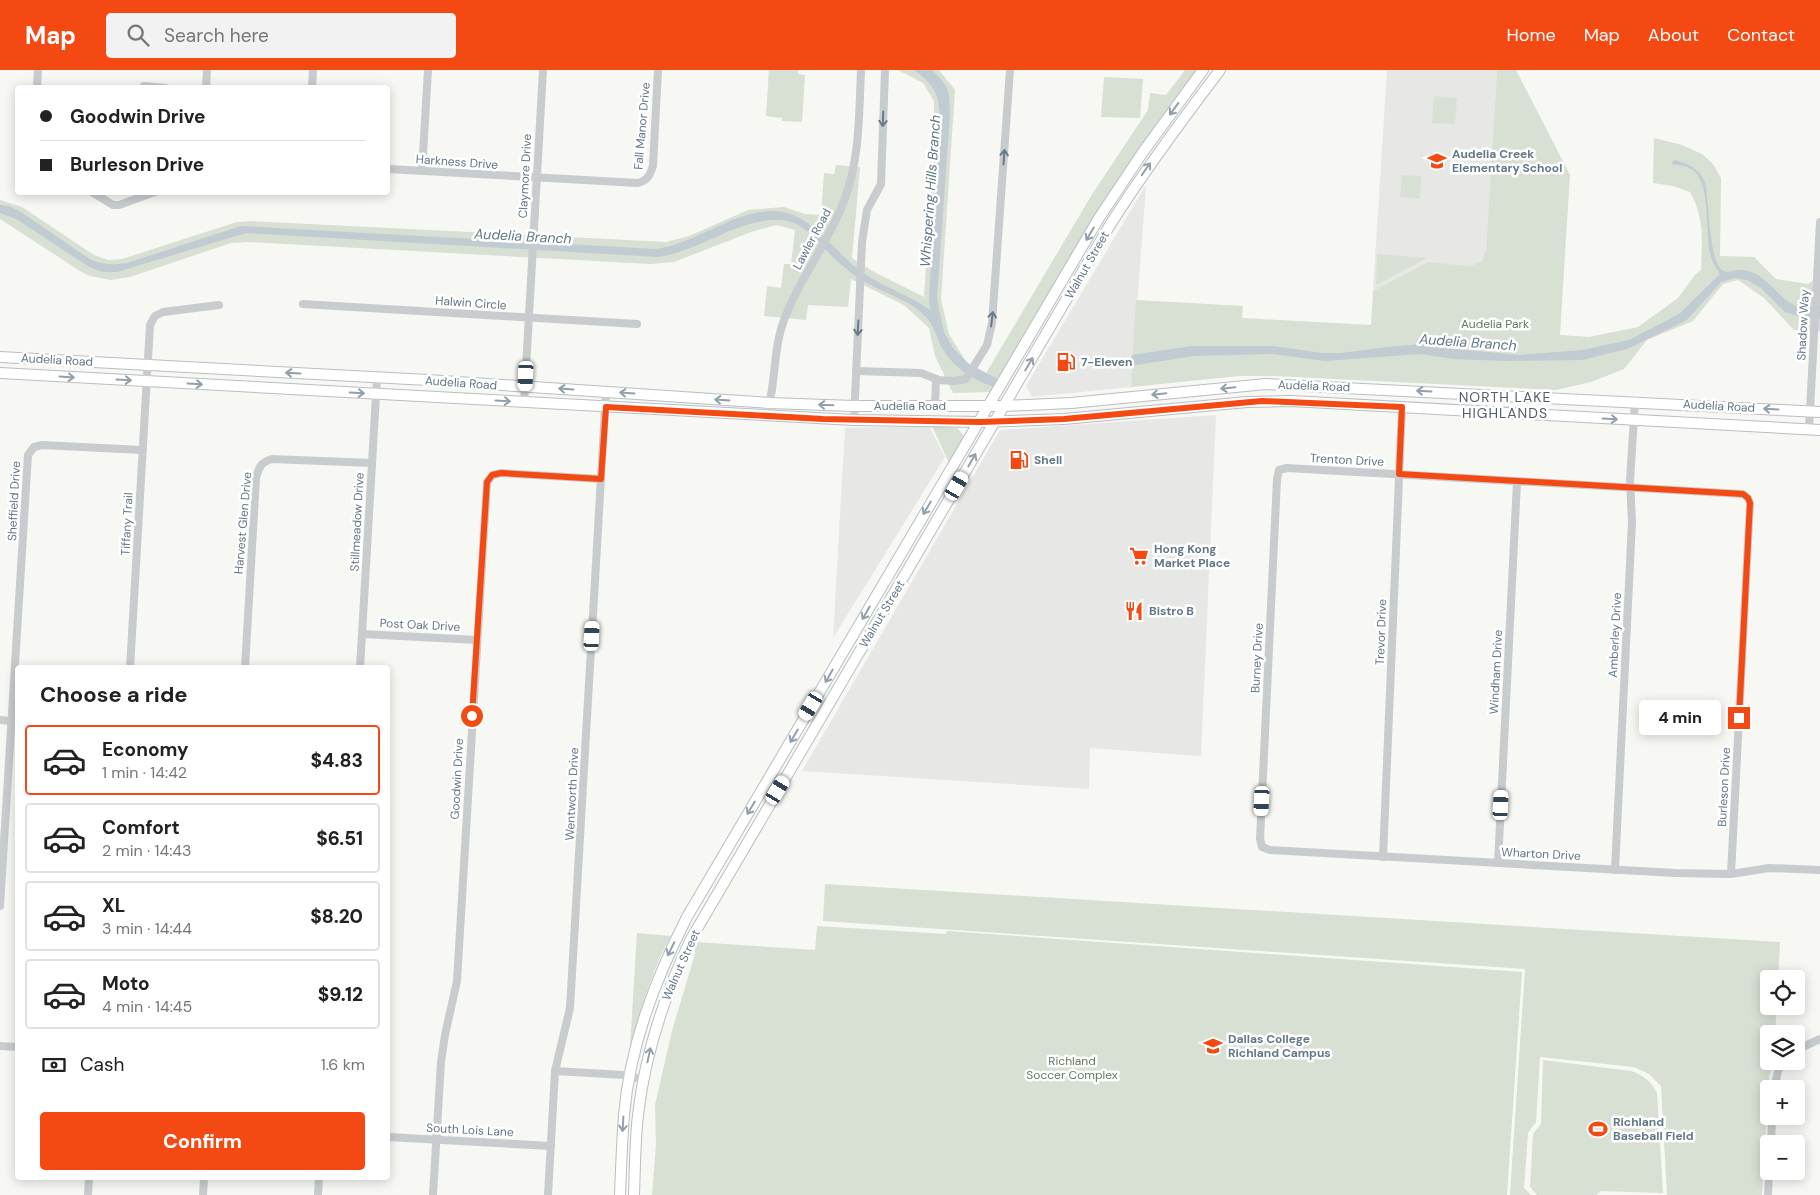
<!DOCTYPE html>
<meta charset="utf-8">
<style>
:root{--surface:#fff;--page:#f2f2f2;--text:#222;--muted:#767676;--line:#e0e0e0;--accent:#f54914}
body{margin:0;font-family:"DM Sans",sans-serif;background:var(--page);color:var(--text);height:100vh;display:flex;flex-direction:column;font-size:19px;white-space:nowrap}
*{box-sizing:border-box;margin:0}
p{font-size:16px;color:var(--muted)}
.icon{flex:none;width:28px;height:28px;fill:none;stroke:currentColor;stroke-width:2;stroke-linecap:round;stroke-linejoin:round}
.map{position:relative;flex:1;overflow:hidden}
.sheet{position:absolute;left:15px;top:595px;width:375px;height:515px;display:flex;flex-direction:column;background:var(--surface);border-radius:5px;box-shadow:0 2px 12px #0003}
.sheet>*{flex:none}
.guide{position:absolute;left:15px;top:15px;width:375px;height:110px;border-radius:5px;box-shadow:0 2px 12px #0003;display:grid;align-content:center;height:110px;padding:0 25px;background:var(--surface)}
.tools{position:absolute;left:1760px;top:900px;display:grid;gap:10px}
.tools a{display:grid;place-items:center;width:45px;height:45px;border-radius:5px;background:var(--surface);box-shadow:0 2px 12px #0003;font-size:25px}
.end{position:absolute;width:22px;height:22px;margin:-11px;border:6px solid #f54914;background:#fff;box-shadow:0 0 0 2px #fff}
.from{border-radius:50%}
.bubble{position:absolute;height:35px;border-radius:5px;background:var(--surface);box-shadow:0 2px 12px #0003;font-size:16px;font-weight:800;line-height:35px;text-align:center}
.car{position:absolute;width:15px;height:30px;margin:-15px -8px;border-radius:6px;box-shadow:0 0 4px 1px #0007;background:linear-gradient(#fff 24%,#345 0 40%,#fff 0 76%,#345 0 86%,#fff 0)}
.guide b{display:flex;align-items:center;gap:18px;height:48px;font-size:19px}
.guide b+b{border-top:1px solid var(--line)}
.guide i{width:12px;height:12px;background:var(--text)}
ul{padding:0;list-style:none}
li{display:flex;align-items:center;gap:15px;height:70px;margin:0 10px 8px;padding:0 15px;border:2px solid var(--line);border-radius:5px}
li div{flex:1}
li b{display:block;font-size:19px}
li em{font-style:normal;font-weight:800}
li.selected{border-color:var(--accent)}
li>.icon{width:45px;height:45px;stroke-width:1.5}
h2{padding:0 25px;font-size:22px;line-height:60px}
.pay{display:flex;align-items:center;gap:12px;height:55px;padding:0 25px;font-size:19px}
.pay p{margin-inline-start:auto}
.button{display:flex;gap:10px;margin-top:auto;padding:10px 25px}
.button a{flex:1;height:58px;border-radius:5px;background:var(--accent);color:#fff;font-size:20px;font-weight:800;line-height:58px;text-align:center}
header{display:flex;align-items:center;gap:30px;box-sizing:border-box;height:70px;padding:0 25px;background:var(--accent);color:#fff}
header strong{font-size:24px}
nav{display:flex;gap:28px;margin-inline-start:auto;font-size:18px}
.search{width:350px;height:45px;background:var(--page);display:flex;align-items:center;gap:12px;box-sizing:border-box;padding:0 18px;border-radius:5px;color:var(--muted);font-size:19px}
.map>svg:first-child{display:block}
.built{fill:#e7e8e6}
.green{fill:#d8dfd3}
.water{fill:#c0ccd1}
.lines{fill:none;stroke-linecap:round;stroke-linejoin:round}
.secondary-casing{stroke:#b8bec2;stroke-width:12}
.street{stroke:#c8cccf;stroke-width:8}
.secondary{stroke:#fff;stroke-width:10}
.oneway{stroke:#91a0ab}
.oneway2{stroke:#677b8b}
.route{stroke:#f54914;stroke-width:6}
.labels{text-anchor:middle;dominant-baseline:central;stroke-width:5;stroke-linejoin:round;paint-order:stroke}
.street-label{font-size:12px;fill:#627787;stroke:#fff}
.poi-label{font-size:12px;font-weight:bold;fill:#627787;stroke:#fff;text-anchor:start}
.park-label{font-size:12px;fill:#64795e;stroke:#fff}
.water-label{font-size:14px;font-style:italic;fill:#5e7a83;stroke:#fff}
.neighbourhood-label{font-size:14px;letter-spacing:1px;fill:#51606c;stroke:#fff}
</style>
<header>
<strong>Map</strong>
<div class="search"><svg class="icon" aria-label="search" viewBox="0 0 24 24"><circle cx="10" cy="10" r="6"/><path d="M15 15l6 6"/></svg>Search here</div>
<nav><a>Home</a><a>Map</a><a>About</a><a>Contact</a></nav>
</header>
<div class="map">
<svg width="1820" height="1125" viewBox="0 0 1820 1125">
<rect width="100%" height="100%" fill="#f7f7f3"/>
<!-- built -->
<g class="built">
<polygon points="1387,0 1497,0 1486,181 1481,192 1469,196 1427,193 1373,221"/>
<polygon points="1146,115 1131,317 1032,327 1026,316"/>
<polygon points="1216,345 1201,686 1090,678 1089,719 802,701 1000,360"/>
<polygon points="929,356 945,387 833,568 845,358"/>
</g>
<!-- green -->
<g class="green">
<polygon points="769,0 798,0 798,4 805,5 802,52 782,51 782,48 766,46"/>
<path d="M898,0H939L955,20L941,229L949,264L968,295L985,305L1091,126L1148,40L1150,23L1166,25L1185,0H1198C1119,101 1056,212 990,322L953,323L935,286L929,258L904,235L851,209L848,237L808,235L806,250L764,246L767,216L781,218L784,194H791L795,160L776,155L751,162L674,192L650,194L248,172L231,173L130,207L111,210L90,206L80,201L0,149V130L22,137L94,185L108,190L122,189L237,152L251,151L666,172L689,166L748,140L784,137L805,144L821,145L824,103L834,104L836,95L860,97L852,188L874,202L924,227L934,75V31L923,13Z"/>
<path d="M1497,0H1516L1570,105L1560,265L1589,267L1638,257L1678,228L1695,205L1701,200C1702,171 1705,149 1690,122L1673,116L1653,113L1654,68L1682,75L1702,84L1713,94L1721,108L1720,186L1754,187L1776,209L1808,214L1820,206V261L1794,260L1764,228L1738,210L1723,214L1693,251L1647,270L1624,299L1591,312L1556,320L1275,306H1239L1131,317L1136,230L1243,236L1242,248L1371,255L1373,221L1428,192L1469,196L1481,192L1486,181Z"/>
<polygon points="1104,7 1143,9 1140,48 1101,47"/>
<polygon points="1434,26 1457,28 1455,54 1432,53"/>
<polygon points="1402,105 1421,106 1420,129 1400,127"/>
<polygon points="1377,184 1427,188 1376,215"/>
<polygon points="932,356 957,358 964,366 949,393"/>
<polygon points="825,814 1780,872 1778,909 1769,909 1769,936 1777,936 1775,964 1769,964 1769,991 1774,991 1769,1007 1762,1125 1667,1125 1661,1016 1649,1004 1634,997 1540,987 1536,1052 1528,1063 1524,1118 1531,1125 1510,1125 1525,899 823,851"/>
<polygon points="817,856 946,864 947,861 1522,902 1507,1125 652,1125 656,1074 655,1035 672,961 695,884 695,872 815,880"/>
<path d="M637,863L671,866C651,902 641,939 630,978Z"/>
<path d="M1543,990L1631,1001C1643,1005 1651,1011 1657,1023L1663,1123L1601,1121L1596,1125H1537L1530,1117L1533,1064L1541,1054Z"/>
</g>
<!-- water -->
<g class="water">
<path d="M914,0H932C950,18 949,19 950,44L937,227L939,239L944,262L953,278L969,294L1000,310L994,317C973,310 952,297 941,276C936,266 934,255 925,246C906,226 875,222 853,204C846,199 839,193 833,187C818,172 804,152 782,150C740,147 701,181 658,187L246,163L117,202H103L91,198L16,149L0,143V135L9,136L21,142L91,190C104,195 113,195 127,193L241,156L655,179C689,175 718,152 751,144C807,129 825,176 863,203C884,217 909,225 930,240L929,228L940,48C939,23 934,15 914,0Z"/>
<path d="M1675,90C1689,94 1698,98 1705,112C1709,133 1709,177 1718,195C1724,206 1731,200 1741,200C1745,200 1752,202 1756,204C1760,206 1764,210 1768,213C1788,231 1791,242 1820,235V249L1803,248L1785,242L1761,218L1747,210L1735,208L1721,212L1687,250L1627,279L1582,290L1506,291L1454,289L1420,284L1325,291L1272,284L1194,286L1129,296L1132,285L1192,276H1273L1322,283H1341L1387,277L1421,274L1443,278L1519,285L1583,280L1629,270L1679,244L1720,204C1716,198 1713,193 1711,187C1705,168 1711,111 1693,100C1687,96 1678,95 1671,94Z"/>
</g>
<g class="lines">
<!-- secondary casing -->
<g class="secondary-casing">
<g id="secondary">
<polyline points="0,287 428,310 770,333 854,336 1003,336 1071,333 1266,314 1820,342"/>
<polyline points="0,303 854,350 980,352 1064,349 1247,332 1291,331 1820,360"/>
<path d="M620,1125C621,1098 622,1072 624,1045C630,975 655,910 687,847L1099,148L1143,82L1203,0"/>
<path d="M634,1125C635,1098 635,1071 638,1045C645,983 665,924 691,869L1110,155C1144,101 1182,50 1220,0"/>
</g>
</g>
<!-- street -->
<g class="street">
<polyline points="144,16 166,18"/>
<polyline points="37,18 38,0"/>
<polyline points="206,18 207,0"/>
<polyline points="312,18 313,0"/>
<path d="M388,99L638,113C648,110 650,105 653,96L658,0"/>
<polyline points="422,101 428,0"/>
<polyline points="92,122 113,135 119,135 155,122"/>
<polyline points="303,234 637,254"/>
<polyline points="856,301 921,303 939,310 954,311 966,309 987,275 992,253 1010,0"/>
<polyline points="524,333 543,0"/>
<polyline points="935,336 936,309"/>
<path d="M765,346C777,316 772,283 783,253C798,210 828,174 844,131C860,89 859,44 861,0"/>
<polyline points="854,350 862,172 867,140 881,114 885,0"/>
<polyline points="1809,359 1820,152"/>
<polyline points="362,564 477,570"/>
<polyline points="130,598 150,255 155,246 163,242 219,235"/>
<path d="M245,598L256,408C259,397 261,392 272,389L372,393"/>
<polyline points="360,598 377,308"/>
<polyline points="0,650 12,651"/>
<polyline points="1383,787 1402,337"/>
<polyline points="1498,793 1517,412"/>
<polyline points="1615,800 1632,452 1630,411 1635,331"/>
<polyline points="1731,804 1750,433 1748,428 1743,424 1287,398 1279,400 1277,409 1260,769 1262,777 1270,780 1675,803 1731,804 1769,798 1820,800"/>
<polyline points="0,836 28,385 34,377 42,375 142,380"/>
<polyline points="0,976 18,977"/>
<polyline points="1796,980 1820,969"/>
<polyline points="555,1001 624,1005 644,1010"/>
<polyline points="1774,1019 1778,1001 1784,991"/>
<polyline points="388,1067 551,1076"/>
<polyline points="1771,1074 1772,1046"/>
<polyline points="88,1125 89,1108"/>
<polyline points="203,1125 204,1108"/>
<polyline points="318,1125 319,1108"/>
<polyline points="433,1125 441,992 445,965 457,911 487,412 493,405 501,403 601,409"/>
<polyline points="548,1125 555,1001 570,938 606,322"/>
<polyline points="1768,1125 1769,1101"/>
</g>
<!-- secondary -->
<use href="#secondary" class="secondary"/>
</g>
<!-- one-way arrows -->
<defs><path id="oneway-shaft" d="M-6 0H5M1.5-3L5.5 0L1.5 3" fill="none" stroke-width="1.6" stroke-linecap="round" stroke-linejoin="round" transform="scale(1.25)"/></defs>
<g class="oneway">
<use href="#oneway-shaft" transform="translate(1174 39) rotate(126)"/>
<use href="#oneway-shaft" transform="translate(1146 99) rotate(-55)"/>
<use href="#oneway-shaft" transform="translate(1090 164) rotate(121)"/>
<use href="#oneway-shaft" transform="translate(1029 294) rotate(-59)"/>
<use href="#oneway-shaft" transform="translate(293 303) rotate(-177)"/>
<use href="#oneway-shaft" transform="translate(67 307) rotate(4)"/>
<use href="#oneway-shaft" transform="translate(124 310) rotate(3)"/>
<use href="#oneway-shaft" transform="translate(195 314) rotate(3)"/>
<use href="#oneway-shaft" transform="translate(1228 318) rotate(174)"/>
<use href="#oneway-shaft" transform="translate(566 319) rotate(-176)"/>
<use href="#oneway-shaft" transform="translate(1424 321) rotate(-177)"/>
<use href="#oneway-shaft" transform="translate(357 323) rotate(3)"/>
<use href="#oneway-shaft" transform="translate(627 323) rotate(-176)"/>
<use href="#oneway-shaft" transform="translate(1159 324) rotate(174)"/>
<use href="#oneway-shaft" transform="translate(722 330) rotate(-176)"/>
<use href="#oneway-shaft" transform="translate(503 331) rotate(3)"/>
<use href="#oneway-shaft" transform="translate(826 335) rotate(-178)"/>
<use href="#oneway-shaft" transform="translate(1771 339) rotate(-177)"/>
<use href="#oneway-shaft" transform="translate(1610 349) rotate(3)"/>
<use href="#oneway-shaft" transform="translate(972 390) rotate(-60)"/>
<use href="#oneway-shaft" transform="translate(927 438) rotate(121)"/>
<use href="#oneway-shaft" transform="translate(866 543) rotate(120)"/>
<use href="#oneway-shaft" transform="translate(829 606) rotate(120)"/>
<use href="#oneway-shaft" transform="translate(794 666) rotate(120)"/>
<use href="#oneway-shaft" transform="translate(751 738) rotate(121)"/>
<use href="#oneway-shaft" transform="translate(671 879) rotate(116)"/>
<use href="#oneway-shaft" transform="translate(649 985) rotate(-78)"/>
<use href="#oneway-shaft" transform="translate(623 1054) rotate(93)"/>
</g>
<g class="oneway2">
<use href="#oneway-shaft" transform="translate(883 49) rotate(92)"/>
<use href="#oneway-shaft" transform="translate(1004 87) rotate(-86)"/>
<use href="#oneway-shaft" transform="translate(992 249) rotate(-83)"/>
<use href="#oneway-shaft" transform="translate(858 258) rotate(93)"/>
</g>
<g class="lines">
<!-- route -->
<polyline class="route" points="472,646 487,412 492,405 501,403 601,409 606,337 823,349 980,352 1064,349 1262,331 1402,337 1399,404 1743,424 1748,428 1750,433 1739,648"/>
</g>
<!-- icons -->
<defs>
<g id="school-bare" transform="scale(1.5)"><path d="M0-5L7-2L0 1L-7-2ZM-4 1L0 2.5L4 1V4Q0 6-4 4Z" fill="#f54914" stroke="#fff" stroke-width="2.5" paint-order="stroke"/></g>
<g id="fuel-bare" transform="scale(1.5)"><path d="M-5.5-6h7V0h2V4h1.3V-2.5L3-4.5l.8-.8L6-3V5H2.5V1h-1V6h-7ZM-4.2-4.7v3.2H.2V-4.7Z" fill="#f54914" stroke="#fff" stroke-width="2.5" paint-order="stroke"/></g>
<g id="supermarket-bare" transform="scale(1.5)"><path d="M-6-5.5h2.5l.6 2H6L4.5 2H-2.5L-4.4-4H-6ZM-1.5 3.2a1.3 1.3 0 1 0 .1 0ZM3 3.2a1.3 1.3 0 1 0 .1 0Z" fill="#f54914" stroke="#fff" stroke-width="2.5" paint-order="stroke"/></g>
<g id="restaurant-bare" transform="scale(1.5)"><path d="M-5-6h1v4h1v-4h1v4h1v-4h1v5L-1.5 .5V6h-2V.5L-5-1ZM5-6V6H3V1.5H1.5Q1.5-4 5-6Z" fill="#f54914" stroke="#fff" stroke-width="2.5" paint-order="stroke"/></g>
<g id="university-bare" transform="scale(1.5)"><path d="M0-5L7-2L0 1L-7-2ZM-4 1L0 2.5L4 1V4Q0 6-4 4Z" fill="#f54914" stroke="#fff" stroke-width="2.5" paint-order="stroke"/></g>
<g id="stadium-bare" transform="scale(1.5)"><path d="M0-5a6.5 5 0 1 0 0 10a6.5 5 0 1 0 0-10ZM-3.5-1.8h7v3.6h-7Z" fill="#f54914" stroke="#fff" stroke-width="2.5" paint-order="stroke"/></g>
</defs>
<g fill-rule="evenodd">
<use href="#school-bare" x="1437" y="91"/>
<use href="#fuel-bare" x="1066" y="292"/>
<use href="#fuel-bare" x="1019" y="390"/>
<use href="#supermarket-bare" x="1139" y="486"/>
<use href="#restaurant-bare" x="1134" y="541"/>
<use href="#university-bare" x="1213" y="976"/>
<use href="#stadium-bare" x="1598" y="1059"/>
</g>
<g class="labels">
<!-- street labels -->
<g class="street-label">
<text transform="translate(642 56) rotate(-85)">Fall Manor Drive</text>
<text transform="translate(457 92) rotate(4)">Harkness Drive</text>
<text transform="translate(525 106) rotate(-87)">Claymore Drive</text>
<text transform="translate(812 169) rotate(-62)">Lawler Road</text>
<text transform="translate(1087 195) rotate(-60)">Walnut Street</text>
<text transform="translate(471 233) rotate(4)">Halwin Circle</text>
<text transform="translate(1803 255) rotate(-87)">Shadow Way</text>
<text transform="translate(57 290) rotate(3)">Audelia Road</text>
<text transform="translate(461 313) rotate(4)">Audelia Road</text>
<text transform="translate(1314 316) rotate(2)">Audelia Road</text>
<text x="910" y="336">Audelia Road</text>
<text transform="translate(1719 336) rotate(3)">Audelia Road</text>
<text transform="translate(1347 390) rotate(3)">Trenton Drive</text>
<text transform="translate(14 431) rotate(-87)">Sheffield Drive</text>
<text transform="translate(357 452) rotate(-87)">Stillmeadow Drive</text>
<text transform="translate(243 453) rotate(-85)">Harvest Glen Drive</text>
<text transform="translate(127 454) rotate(-87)">Tiffany Trail</text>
<text transform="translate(882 544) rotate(-59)">Walnut Street</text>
<text transform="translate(420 555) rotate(3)">Post Oak Drive</text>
<text transform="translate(1381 562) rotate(-88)">Trevor Drive</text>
<text transform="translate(1615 565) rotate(-87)">Amberley Drive</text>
<text transform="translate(1257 588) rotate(-87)">Burney Drive</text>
<text transform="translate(1496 602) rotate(-87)">Windham Drive</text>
<text transform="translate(457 709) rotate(-87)">Goodwin Drive</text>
<text transform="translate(1724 717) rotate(-87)">Burleson Drive</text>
<text transform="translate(572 724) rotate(-87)">Wentworth Drive</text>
<text transform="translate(1541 784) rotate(3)">Wharton Drive</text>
<text transform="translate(681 895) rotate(-66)">Walnut Street</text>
<text transform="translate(470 1060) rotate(3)">South Lois Lane</text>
</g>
<!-- poi labels -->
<g class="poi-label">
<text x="1452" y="84">Audelia Creek<tspan x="1452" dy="14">Elementary School</tspan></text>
<text x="1081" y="292">7-Eleven</text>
<text x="1034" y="390">Shell</text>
<text x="1154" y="479">Hong Kong<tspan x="1154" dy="14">Market Place</tspan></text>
<text x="1149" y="541">Bistro B</text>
<text x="1228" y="969">Dallas College<tspan x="1228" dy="14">Richland Campus</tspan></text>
<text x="1613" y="1052">Richland<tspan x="1613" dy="14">Baseball Field</tspan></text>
</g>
<!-- park labels -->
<g class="park-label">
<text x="1495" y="254">Audelia Park</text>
<text x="1072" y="991">Richland<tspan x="1072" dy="14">Soccer Complex</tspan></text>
</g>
<!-- water labels -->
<g class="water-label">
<text transform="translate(930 121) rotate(-86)">Whispering Hills Branch</text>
<text transform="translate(523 166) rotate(3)">Audelia Branch</text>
<text transform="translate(1468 272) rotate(4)">Audelia Branch</text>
</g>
<!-- neighbourhood labels -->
<g class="neighbourhood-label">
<text x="1505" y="327">NORTH LAKE<tspan x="1505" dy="16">HIGHLANDS</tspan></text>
</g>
</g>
</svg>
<div class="tools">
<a><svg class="icon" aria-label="locate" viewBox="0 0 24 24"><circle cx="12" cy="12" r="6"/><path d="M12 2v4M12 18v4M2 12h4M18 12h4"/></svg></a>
<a><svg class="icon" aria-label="layers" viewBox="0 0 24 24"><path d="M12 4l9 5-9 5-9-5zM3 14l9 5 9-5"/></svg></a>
<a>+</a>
<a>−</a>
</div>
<i class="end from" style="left:472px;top:646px"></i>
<i class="end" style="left:1739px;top:648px"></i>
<div class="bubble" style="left:1639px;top:630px;width:82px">4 min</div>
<i class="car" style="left:526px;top:306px;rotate:183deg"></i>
<i class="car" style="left:957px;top:416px;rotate:30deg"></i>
<i class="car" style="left:592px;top:566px;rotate:3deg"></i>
<i class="car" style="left:811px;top:636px;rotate:211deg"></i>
<i class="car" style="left:778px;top:720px;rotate:31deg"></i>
<i class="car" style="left:1262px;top:731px;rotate:183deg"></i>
<i class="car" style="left:1501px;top:735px;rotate:3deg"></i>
<div class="guide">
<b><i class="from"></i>Goodwin Drive</b>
<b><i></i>Burleson Drive</b>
</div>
<section class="sheet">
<h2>Choose a ride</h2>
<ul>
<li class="selected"><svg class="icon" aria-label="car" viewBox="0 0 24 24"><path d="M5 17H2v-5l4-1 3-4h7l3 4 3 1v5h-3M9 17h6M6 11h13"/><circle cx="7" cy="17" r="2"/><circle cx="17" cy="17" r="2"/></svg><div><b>Economy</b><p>1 min · 14:42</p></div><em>$4.83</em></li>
<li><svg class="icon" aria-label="car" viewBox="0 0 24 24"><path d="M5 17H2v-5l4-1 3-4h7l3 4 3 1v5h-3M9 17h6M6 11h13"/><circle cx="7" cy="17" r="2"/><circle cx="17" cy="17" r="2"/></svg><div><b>Comfort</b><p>2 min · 14:43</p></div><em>$6.51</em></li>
<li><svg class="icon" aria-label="car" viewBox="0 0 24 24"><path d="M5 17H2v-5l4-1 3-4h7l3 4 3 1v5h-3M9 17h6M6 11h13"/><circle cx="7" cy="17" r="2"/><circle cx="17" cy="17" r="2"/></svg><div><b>XL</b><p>3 min · 14:44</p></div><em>$8.20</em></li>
<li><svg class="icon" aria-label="car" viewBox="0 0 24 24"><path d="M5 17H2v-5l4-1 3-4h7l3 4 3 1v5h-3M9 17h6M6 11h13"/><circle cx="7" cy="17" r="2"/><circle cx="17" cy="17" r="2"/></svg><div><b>Moto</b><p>4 min · 14:45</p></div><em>$9.12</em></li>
</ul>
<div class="pay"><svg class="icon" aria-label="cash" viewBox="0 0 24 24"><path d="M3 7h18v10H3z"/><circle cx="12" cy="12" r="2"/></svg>Cash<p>1.6 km</p></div>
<div class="button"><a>Confirm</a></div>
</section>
</div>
